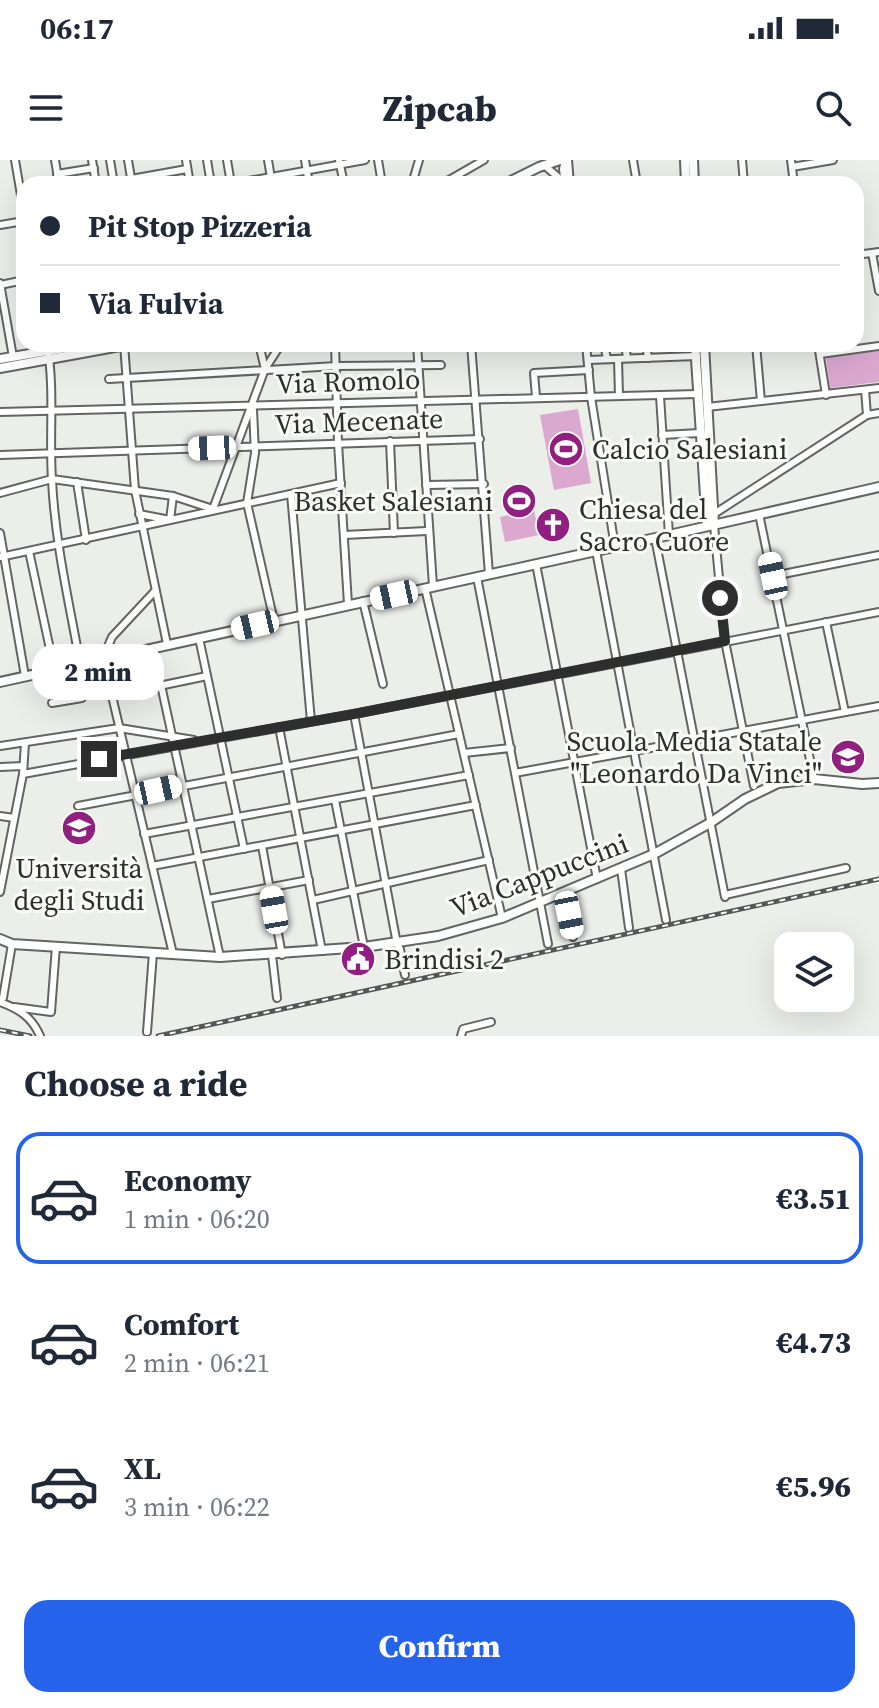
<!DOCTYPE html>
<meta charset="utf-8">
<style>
:root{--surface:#fff;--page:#f2f2f3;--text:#1f2937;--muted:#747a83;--line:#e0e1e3;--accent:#2563eb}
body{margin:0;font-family:"Source Serif 4",serif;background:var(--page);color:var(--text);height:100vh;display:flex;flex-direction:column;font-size:30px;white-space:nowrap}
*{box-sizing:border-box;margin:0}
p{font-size:26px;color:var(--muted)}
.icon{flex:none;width:44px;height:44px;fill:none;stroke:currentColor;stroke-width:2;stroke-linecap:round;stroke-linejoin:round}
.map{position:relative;height:876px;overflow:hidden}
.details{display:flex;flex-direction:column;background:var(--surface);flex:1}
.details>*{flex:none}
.guide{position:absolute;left:16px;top:16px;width:848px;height:176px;border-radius:24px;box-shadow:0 8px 32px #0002;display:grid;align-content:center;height:176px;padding:0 24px;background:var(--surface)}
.buttons{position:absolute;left:774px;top:772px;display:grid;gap:16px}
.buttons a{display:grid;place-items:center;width:80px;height:80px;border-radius:16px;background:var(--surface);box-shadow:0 8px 32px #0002;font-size:40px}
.end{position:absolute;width:36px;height:36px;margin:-18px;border:10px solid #2d2e2d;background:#fff;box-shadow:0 0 0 4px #fff}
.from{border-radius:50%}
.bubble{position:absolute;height:56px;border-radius:24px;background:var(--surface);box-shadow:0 8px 32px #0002;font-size:26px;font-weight:800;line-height:56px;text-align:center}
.car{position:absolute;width:24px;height:48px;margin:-24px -12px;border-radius:10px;box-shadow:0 0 6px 2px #0007;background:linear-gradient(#fff 24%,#345 0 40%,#fff 0 76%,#345 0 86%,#fff 0)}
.guide b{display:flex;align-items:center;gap:28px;height:76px;font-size:30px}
.guide b+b{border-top:2px solid var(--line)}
.guide i{width:20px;height:20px;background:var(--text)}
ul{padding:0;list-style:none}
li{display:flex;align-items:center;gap:24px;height:132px;margin:0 16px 12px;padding:0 8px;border:4px solid transparent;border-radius:24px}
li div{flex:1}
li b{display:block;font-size:30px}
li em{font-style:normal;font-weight:800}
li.on{border-color:var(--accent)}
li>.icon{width:72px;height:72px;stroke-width:1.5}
h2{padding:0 24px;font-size:36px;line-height:96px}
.primary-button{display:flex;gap:16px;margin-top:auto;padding:16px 24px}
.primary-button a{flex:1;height:92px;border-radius:24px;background:var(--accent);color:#fff;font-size:32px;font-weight:800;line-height:92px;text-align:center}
.status{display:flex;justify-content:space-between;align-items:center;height:56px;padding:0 40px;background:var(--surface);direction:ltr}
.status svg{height:22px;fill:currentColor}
header{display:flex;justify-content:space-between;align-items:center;height:104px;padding:0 24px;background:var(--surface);font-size:36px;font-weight:800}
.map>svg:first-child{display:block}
.green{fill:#dba8d0}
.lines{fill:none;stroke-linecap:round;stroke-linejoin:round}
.minor-casing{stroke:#636561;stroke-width:10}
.tertiary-casing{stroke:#636561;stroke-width:12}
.minor{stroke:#fff;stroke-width:6}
.tertiary{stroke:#fff;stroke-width:8}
.rail-casing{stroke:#555655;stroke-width:5}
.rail{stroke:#f9fbf7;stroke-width:2;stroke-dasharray:6;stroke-linecap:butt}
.route{stroke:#2d2e2d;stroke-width:10}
.labels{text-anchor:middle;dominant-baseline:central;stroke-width:6;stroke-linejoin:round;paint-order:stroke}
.street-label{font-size:28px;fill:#2d2e2d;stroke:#f9fbf7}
.poi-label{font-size:28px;fill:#2d2e2d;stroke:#f9fbf7;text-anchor:start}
</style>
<div class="status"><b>06:17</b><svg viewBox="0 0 49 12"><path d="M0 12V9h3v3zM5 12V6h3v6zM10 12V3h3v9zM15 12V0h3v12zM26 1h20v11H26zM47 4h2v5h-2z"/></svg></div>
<header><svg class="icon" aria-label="menu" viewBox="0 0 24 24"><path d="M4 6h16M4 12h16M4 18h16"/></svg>Zipcab<svg class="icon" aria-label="search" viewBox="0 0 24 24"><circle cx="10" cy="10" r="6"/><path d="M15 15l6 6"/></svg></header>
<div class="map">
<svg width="879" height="876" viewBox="0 0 879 876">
<rect width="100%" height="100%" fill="#eceeea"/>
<!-- green -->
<g class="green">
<polygon points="879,191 879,222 830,228 826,197"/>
<polygon points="578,249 591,323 554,330 540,255"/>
<polygon points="534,350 539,375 505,382 500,357"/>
</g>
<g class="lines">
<!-- minor casing -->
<g class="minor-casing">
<g id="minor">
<polyline points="15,0 24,53"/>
<polyline points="55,0 59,24"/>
<polyline points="92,0 96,24"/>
<polyline points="110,0 114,24"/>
<polyline points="128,0 132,24"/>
<polyline points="186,0 190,24"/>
<polyline points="207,0 211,24"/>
<polyline points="227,0 231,24"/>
<polyline points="268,0 272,24"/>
<polyline points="305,0 309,24"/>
<polyline points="339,0 344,24"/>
<polyline points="378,0 382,24"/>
<polyline points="565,0 563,9 565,24"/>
<polyline points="568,0 570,24"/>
<polyline points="633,0 637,24"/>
<polyline points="742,0 744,24"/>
<polyline points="791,0 794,24"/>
<polyline points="544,5 566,24"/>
<polyline points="792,7 833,0"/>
<polyline points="57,14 94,8"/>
<polyline points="131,19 187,9"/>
<polyline points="232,24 365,0"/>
<polyline points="412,24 419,0"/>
<polyline points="442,24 484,0"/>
<polyline points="0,65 24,61"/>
<polyline points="872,93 879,131"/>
<polyline points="856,95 879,92"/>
<polyline points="0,123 13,197"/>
<polyline points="0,125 24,120"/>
<path d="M47,184C55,228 49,275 52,320C55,382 69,442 80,503"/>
<polyline points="124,184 135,330 167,484"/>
<polyline points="259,184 265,209"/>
<polyline points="335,184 338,283 348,444"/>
<polyline points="417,184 433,426"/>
<polyline points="471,184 489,414"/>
<polyline points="586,184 591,237 615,387"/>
<polyline points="604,184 607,199"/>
<polyline points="625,184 627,198"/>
<polyline points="646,184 648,198"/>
<polyline points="756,184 761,241"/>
<polyline points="818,184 826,235"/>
<polyline points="820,194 879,186"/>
<polyline points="618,199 619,236"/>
<polyline points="588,200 697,196"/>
<polyline points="109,219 337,206 441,205"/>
<polyline points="865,230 867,255"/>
<polyline points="660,236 669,375"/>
<polyline points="536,237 534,213 589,210"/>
<polyline points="707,247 879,228"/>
<polyline points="253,250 255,293 247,343 274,461"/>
<polyline points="0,252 698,234"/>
<polyline points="662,275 700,273"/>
<polyline points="390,281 394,373"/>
<polyline points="0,295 480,279"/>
<polyline points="77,322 86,380"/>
<polyline points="426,325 484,324"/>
<polyline points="0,333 52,319 173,336 213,349 265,209 281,184"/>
<polyline points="291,334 311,561"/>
<polyline points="139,354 170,360 173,336"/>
<polyline points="714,354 867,255 879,253"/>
<polyline points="759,354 814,619"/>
<polyline points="714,365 725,481 754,626"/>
<polyline points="0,373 25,516"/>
<polyline points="344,375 427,371"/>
<polyline points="655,378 725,737"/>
<polyline points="29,391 54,508"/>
<polyline points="596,391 666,760"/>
<polyline points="0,397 341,323"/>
<polyline points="536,404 597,719"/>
<polyline points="773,416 879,395"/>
<polyline points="477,417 548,784"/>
<polyline points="425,428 502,758"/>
<polyline points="155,431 112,477 103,498 173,794"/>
<polyline points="363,441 383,524"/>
<polyline points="826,462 845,552"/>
<polyline points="199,478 244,689"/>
<polyline points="161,525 220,797"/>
<polyline points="111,536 207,516"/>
<polyline points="52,543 82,538 75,504"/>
<polyline points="354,554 397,784 400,789 405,815"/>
<polyline points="279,567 322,791"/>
<polyline points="0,586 119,568 194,580"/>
<polyline points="464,593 511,588"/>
<polyline points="0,607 23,606"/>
<polyline points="515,613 879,546"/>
<polyline points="23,614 354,554 879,452"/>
<polyline points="335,640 364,787"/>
<polyline points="78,646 459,574"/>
<polyline points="0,656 14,658"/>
<polyline points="144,674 469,615"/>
<polyline points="262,686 282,795"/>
<polyline points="152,706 476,645"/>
<polyline points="621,709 629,768"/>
<polyline points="0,732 23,614 25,583"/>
<polyline points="564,732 573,777"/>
<polyline points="725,735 846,708"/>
<polyline points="208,739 309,720"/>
<polyline points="313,740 489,700"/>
<polyline points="272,795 277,838"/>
<polyline points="3,838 12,784"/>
<path d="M0,842C19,849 32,857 40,876"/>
<polyline points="14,847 51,852 56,786"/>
<polyline points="147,872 153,793"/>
<polyline points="461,876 463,869 491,862"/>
</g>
</g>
<!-- tertiary casing -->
<g class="tertiary-casing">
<g id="tertiary">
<polyline points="685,0 686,24"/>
<polyline points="693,0 694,24"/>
<polyline points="505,24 539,7 560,0"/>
<polyline points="695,184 707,366"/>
<polyline points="704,184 714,365"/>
<polyline points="0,199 88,184"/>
<polyline points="0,208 131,184"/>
<polyline points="0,522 669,375 879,327"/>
<polyline points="0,779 12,784 220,797 364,787 438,776 502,758 654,694 710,663 745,639 778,623 814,619 862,624 879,623"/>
</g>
</g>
<!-- minor -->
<use href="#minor" class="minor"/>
<!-- tertiary -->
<use href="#tertiary" class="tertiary"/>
<!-- rail casing -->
<g class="rail-casing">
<g id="rail">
<polyline points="0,870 30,876"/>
<polyline points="158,876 879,719"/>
</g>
</g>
<!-- rail -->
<use href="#rail" class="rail"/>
</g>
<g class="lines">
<!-- route -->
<polyline class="route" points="99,599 354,554 725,481 720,438"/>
</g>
<!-- icons -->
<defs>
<g id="stadium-disc" transform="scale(1.8)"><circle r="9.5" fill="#901f80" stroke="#f9fbf7"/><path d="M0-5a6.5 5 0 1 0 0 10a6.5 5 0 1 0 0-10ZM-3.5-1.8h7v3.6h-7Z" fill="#fff"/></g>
<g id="church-disc" transform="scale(1.8)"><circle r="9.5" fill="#901f80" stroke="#f9fbf7"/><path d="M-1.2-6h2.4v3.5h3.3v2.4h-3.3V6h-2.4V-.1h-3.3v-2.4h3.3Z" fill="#fff"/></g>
<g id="school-disc" transform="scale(1.8)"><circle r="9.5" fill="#901f80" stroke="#f9fbf7"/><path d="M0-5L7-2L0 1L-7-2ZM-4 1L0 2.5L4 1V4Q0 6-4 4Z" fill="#fff"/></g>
<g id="university-disc" transform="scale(1.8)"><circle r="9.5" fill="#901f80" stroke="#f9fbf7"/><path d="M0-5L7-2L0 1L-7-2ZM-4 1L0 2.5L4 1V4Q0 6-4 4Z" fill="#fff"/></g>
<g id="civic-disc" transform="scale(1.8)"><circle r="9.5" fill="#901f80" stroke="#f9fbf7"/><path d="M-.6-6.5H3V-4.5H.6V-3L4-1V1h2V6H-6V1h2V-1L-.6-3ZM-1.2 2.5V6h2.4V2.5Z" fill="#fff"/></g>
</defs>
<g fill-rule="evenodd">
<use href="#stadium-disc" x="566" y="289"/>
<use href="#stadium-disc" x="519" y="341"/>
<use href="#church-disc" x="553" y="365"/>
<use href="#school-disc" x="848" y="597"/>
<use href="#university-disc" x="79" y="668"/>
<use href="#civic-disc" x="358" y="799"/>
</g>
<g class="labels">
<!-- street labels -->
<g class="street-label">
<text transform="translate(348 221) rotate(-2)">Via Romolo</text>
<text transform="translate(359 261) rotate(-2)">Via Mecenate</text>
<text transform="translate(539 715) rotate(-21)">Via Cappuccini</text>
</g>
<!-- poi labels -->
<g class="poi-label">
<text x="592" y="289">Calcio Salesiani</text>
<text x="493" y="341" text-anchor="end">Basket Salesiani</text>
<text x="579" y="349">Chiesa del<tspan x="579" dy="32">Sacro Cuore</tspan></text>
<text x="822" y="581" text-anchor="end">Scuola Media Statale<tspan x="822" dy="32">"Leonardo Da Vinci"</tspan></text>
<text x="79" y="708" text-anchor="middle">Università<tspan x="79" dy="32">degli Studi</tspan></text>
<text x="384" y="799">Brindisi 2</text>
</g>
</g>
</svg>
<div class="buttons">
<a><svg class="icon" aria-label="layers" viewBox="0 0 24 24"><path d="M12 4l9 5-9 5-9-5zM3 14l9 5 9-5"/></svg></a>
</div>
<i class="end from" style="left:720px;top:438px"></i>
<i class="end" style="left:99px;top:599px"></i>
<div class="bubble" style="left:32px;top:484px;width:132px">2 min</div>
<i class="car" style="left:212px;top:288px;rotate:268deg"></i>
<i class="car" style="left:773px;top:416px;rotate:348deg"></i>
<i class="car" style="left:394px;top:435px;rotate:258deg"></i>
<i class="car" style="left:255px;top:465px;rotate:257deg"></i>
<i class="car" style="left:158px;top:630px;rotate:78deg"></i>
<i class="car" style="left:274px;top:750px;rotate:350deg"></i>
<i class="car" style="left:569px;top:755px;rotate:169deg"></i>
<div class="guide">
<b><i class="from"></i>Pit Stop Pizzeria</b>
<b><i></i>Via Fulvia</b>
</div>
</div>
<section class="details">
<h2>Choose a ride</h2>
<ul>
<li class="on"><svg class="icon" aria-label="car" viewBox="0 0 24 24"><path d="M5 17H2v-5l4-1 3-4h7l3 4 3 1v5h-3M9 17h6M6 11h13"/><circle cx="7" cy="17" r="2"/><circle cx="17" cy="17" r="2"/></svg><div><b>Economy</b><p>1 min · 06:20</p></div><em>€3.51</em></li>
<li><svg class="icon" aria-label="car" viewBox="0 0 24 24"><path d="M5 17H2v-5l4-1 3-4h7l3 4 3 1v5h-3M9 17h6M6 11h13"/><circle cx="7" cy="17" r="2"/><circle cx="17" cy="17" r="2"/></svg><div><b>Comfort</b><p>2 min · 06:21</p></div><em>€4.73</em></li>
<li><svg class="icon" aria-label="car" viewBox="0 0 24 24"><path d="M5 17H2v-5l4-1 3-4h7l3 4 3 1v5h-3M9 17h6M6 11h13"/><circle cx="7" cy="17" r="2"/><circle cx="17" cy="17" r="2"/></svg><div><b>XL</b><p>3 min · 06:22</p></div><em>€5.96</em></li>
</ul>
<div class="primary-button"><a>Confirm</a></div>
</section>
